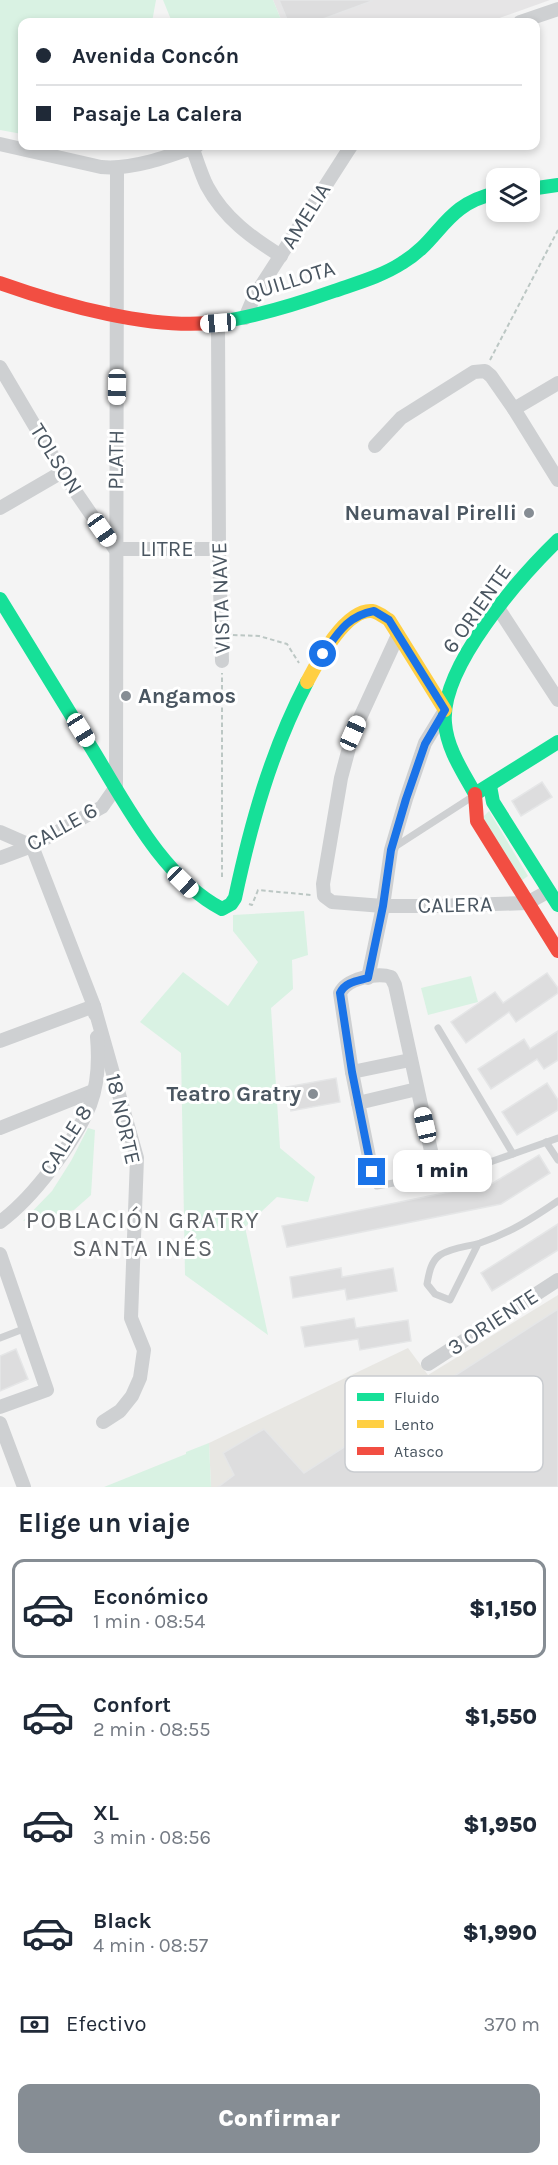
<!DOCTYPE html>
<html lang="es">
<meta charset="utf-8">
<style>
:root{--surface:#fff;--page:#f2f2f3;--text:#1f2937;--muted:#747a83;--line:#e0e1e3;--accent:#868d94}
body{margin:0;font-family:Karla,sans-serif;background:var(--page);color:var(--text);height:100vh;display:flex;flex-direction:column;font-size:22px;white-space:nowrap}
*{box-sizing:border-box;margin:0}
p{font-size:20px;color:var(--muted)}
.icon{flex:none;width:33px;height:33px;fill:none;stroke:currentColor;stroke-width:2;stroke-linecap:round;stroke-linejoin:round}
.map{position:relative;height:1487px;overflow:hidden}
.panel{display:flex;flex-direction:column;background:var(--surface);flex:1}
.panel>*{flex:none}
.banner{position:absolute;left:18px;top:18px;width:522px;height:132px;border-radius:12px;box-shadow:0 3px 9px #0003;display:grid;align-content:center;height:132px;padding:0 18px;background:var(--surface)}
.buttons{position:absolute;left:486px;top:168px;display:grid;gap:12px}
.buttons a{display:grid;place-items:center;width:54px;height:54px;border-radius:12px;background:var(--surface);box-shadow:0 3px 9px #0003;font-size:30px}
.end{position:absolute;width:27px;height:27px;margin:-14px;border:8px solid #1a73e8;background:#fff;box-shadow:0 0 0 3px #fff}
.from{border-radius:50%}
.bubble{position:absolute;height:42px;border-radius:12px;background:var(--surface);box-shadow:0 3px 9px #0003;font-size:20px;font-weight:800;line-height:42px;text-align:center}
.car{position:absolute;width:18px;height:36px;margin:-18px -9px;border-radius:8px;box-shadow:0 0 4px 2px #0007;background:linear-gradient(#fff 24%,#345 0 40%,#fff 0 76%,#345 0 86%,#fff 0)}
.banner b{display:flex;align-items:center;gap:21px;height:57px;font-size:22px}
.banner b+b{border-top:2px solid var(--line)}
.banner i{width:15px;height:15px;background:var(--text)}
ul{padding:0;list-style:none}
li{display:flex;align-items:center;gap:18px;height:99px;margin:0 12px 9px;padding:0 6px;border:3px solid transparent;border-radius:12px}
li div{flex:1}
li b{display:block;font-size:22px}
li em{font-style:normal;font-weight:800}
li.current{border-color:var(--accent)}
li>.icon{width:54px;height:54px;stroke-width:1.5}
h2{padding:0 18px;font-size:27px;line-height:72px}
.pay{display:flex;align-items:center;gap:15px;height:66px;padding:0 18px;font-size:22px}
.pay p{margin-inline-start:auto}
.button{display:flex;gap:12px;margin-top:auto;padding:12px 18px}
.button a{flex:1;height:69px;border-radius:12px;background:var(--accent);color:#fff;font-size:24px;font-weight:800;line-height:69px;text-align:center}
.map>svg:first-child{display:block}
.commercial{fill:#e8e7e3}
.education{fill:#e6e5e6}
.green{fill:#d9f2e3}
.building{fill:#ddddde;stroke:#e5e6e7;stroke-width:1.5}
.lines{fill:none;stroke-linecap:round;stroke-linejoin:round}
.path{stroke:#bcc7c4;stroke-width:2;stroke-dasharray:4.5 3;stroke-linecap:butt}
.lane{stroke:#ced0d2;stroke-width:7}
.street{stroke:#ced0d2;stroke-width:14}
.fast{stroke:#16e098;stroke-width:14}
.slow{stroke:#ffcf43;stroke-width:14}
.jam{stroke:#f24e42;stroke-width:14}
.route{stroke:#1a73e8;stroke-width:8}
.poi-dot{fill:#868d94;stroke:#fff;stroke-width:2}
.labels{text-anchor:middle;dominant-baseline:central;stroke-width:6;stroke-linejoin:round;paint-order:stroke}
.street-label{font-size:22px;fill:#4a5661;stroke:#fff}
.poi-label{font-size:22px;font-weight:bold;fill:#4a5661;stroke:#fff;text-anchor:end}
.neighbourhood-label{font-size:24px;letter-spacing:1.5px;fill:#5f6368;stroke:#fff}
.key{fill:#fff;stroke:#c9ccd0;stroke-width:1.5}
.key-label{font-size:16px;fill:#4a5661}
</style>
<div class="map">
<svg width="558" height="1487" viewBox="0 0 558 1487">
<rect width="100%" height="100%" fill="#f4f4f4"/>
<!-- commercial -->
<polygon class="commercial" points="558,1295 558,1487 211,1487 209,1443 408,1348 428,1375"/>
<!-- education -->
<polygon class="education" points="273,0 550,0 488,22 282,22"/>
<!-- green -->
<g class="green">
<polygon points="0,0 156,0 152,22 22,22 22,134 0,130"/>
<polygon points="163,0 273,0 282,22 172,22"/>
<polygon points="489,811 528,876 521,881 482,818"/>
<polygon points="304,911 308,955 292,960 293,989 271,1008 280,1148 315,1177 308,1202 277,1197 245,1227 268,1335 185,1275 181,1053 140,1022 183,972 228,1006 258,962 233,931 233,915"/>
<polygon points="471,976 478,1002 428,1015 421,988"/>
<polygon points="88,1128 95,1130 91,1195 74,1210 23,1221 52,1191 71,1161"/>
<polygon points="209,1443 211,1487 104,1487 186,1454 186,1452"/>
</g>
<!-- building -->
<g class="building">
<polygon points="279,0 372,0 372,1 315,22 288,22"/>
<polygon points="542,782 552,797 521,816 512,801"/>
<polygon points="547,973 558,988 558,993 516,1022 509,1012 466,1043 451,1022 495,992 503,1003"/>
<polygon points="558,1031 558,1060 544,1069 537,1059 491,1089 478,1069 524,1039 530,1049"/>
<polygon points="336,1078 340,1102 291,1111 286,1087"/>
<polygon points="547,1083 558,1100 558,1110 517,1135 502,1112"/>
<polygon points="539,1155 550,1173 501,1204 287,1247 282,1226 493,1183"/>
<polygon points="558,1224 558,1250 492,1291 481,1273"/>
<polygon points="341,1268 342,1277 393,1268 397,1291 347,1300 345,1289 293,1298 290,1277"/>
<polygon points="558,1309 558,1487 218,1487 234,1475 223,1453 264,1429 304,1473"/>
<polygon points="354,1318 356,1328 408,1320 411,1341 360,1350 358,1339 305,1347 301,1327"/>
<polygon points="16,1349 28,1379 0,1391 0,1356"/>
</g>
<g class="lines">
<!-- path -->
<g class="path">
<polyline points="490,360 558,230"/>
<polyline points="233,635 259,636 287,644 299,663"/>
<polyline points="222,877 222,673"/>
<polyline points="249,904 252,905 258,890 311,895"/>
</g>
<!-- lane -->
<g class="lane">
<polyline points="393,848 472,797"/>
<polyline points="438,1028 513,1154 558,1138"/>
<polyline points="546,1142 558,1160"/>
<polyline points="377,1186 470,1169 513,1154"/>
<path d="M478,1244L450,1300L435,1294L427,1284C429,1273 431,1261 440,1255C453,1247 467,1247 480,1243C510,1233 533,1218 558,1201"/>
<polyline points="0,1338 26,1328"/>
</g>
<!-- street -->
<g class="street">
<polyline points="520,22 558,9"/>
<path d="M0,144L101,167C132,170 167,157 197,146"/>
<path d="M192,147C197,160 201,174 207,186C224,218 252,238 281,256"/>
<polyline points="245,318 254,297 351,146"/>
<polyline points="218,323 219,549 222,661"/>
<polyline points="0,367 62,472 115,549 219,549"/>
<polyline points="514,409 558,383"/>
<polyline points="375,446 401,418 474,372 485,371 491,376 514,409 558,480"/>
<polyline points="0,508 62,472"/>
<polyline points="498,608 558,700"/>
<polyline points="398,635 353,733 341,778 323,884 324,896 332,902 383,906 436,906 527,903 549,891"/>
<polyline points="0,832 32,846 94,1006 137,1158 131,1318 144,1350 140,1378 132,1396 120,1411 103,1422"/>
<polyline points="0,858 32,846 102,807 116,787 117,169"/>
<polyline points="368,978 383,906 391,850 406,799 425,743 444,712"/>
<polyline points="0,1041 94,1006 95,1014"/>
<polyline points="352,1072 410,1060"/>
<polyline points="358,1103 417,1089"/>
<polyline points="0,1128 93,1091"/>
<path d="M372,1172L352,1072L340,993C346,979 377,972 391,977L395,985L433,1160"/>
<path d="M0,1222C33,1198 74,1143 90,1105C98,1084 99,1059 97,1037"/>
<polyline points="0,1254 47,1390 0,1407"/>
<polyline points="428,1364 558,1280"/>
<polyline points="0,1423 24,1487"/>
</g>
<!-- fast -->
<g class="fast">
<polyline points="530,189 558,185"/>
<path d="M219,322C259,316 297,304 334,291C357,283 382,276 402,263C442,239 443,205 496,193"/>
<path d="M558,540C520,577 440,667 445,723C447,749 463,772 475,794L558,742"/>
<path d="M0,599C29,647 59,695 89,744C124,800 161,877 222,909L231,904L235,898C251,823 271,751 307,682"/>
<polyline points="490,786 493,802 558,905"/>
</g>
<!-- slow -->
<path class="slow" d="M307,682C318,661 345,609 372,611C378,612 384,617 389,620L445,710"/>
<!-- jam -->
<g class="jam">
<path d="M0,283C62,305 154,331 219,322"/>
<polyline points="475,794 477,821 558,951"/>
</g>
</g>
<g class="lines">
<!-- route -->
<path class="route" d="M323,654C338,633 347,616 374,611L389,620L445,710L425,744L406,799L391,850L383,906L368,978C357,981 345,982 340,993L352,1072L372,1172"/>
</g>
<!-- markers -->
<g class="poi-dot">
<circle cx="529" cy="513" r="6"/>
<circle cx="126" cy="696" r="6"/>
<circle cx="313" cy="1094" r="6"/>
</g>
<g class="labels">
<!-- street labels -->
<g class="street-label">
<text transform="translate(306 216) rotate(-58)">AMELIA</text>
<text transform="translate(290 281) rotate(-17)">QUILLOTA</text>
<text transform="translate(56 459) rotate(58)">TOLSON</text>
<text transform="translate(116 460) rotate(-89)">PLATH</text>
<text x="167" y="549">LITRE</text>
<text transform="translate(221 598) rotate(-92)">VISTA NAVE</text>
<text transform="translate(477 609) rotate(-55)">6 ORIENTE</text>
<text transform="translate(62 827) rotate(-29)">CALLE 6</text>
<text transform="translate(455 905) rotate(-1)">CALERA</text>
<text transform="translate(123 1119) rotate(77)">18 NORTE</text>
<text transform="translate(66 1140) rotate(-58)">CALLE 8</text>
<text transform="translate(493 1322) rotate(-33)">3 ORIENTE</text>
</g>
<!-- poi labels -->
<g class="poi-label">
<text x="517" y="513">Neumaval Pirelli</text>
<text x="138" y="696" text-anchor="start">Angamos</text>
<text x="301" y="1094">Teatro Gratry</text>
</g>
<!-- neighbourhood labels -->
<g class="neighbourhood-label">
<text x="143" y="1220">POBLACIÓN GRATRY<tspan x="143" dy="28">SANTA INÉS</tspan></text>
</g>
</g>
<!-- legend -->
<rect x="345" y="1376" width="198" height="96" rx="9" class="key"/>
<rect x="357" y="1393" width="27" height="8" fill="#16e098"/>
<rect x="357" y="1420" width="27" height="8" fill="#ffcf43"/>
<rect x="357" y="1447" width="27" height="8" fill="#f24e42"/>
<g class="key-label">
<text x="394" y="1403">Fluido</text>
<text x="394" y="1430">Lento</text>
<text x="394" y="1457">Atasco</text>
</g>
</svg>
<div class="buttons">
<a><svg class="icon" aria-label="layers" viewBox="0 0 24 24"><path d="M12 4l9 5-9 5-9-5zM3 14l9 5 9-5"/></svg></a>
</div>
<i class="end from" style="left:323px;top:654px"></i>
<i class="end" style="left:372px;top:1172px"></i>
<div class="bubble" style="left:393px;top:1150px;width:99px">1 min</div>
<i class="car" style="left:218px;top:323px;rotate:266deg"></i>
<i class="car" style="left:117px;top:387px;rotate:181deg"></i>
<i class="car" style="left:102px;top:530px;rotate:145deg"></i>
<i class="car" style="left:81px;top:730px;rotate:148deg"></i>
<i class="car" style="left:353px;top:733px;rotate:24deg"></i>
<i class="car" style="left:183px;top:882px;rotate:134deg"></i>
<i class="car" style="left:425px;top:1125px;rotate:347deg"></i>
<div class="banner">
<b><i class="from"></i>Avenida Concón</b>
<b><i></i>Pasaje La Calera</b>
</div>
</div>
<section class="panel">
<h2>Elige un viaje</h2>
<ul>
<li class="current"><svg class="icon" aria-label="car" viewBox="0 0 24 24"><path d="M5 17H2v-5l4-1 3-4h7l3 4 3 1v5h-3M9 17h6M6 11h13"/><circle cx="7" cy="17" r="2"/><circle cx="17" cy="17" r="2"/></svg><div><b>Económico</b><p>1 min · 08:54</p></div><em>$1,150</em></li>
<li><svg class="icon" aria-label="car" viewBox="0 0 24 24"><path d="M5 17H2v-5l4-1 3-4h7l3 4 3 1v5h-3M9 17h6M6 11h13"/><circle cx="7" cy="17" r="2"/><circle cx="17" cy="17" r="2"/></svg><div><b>Confort</b><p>2 min · 08:55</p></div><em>$1,550</em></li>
<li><svg class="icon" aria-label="car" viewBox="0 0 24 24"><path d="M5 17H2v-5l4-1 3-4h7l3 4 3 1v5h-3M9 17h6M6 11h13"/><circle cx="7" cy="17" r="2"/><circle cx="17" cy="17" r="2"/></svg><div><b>XL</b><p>3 min · 08:56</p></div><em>$1,950</em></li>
<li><svg class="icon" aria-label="car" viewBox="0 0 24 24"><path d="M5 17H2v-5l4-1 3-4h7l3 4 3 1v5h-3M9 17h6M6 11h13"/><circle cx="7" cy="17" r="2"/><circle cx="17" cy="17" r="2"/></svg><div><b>Black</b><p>4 min · 08:57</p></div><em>$1,990</em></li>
</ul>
<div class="pay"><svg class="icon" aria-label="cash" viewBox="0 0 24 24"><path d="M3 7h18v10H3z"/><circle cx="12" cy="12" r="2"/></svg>Efectivo<p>370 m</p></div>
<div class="button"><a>Confirmar</a></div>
</section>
